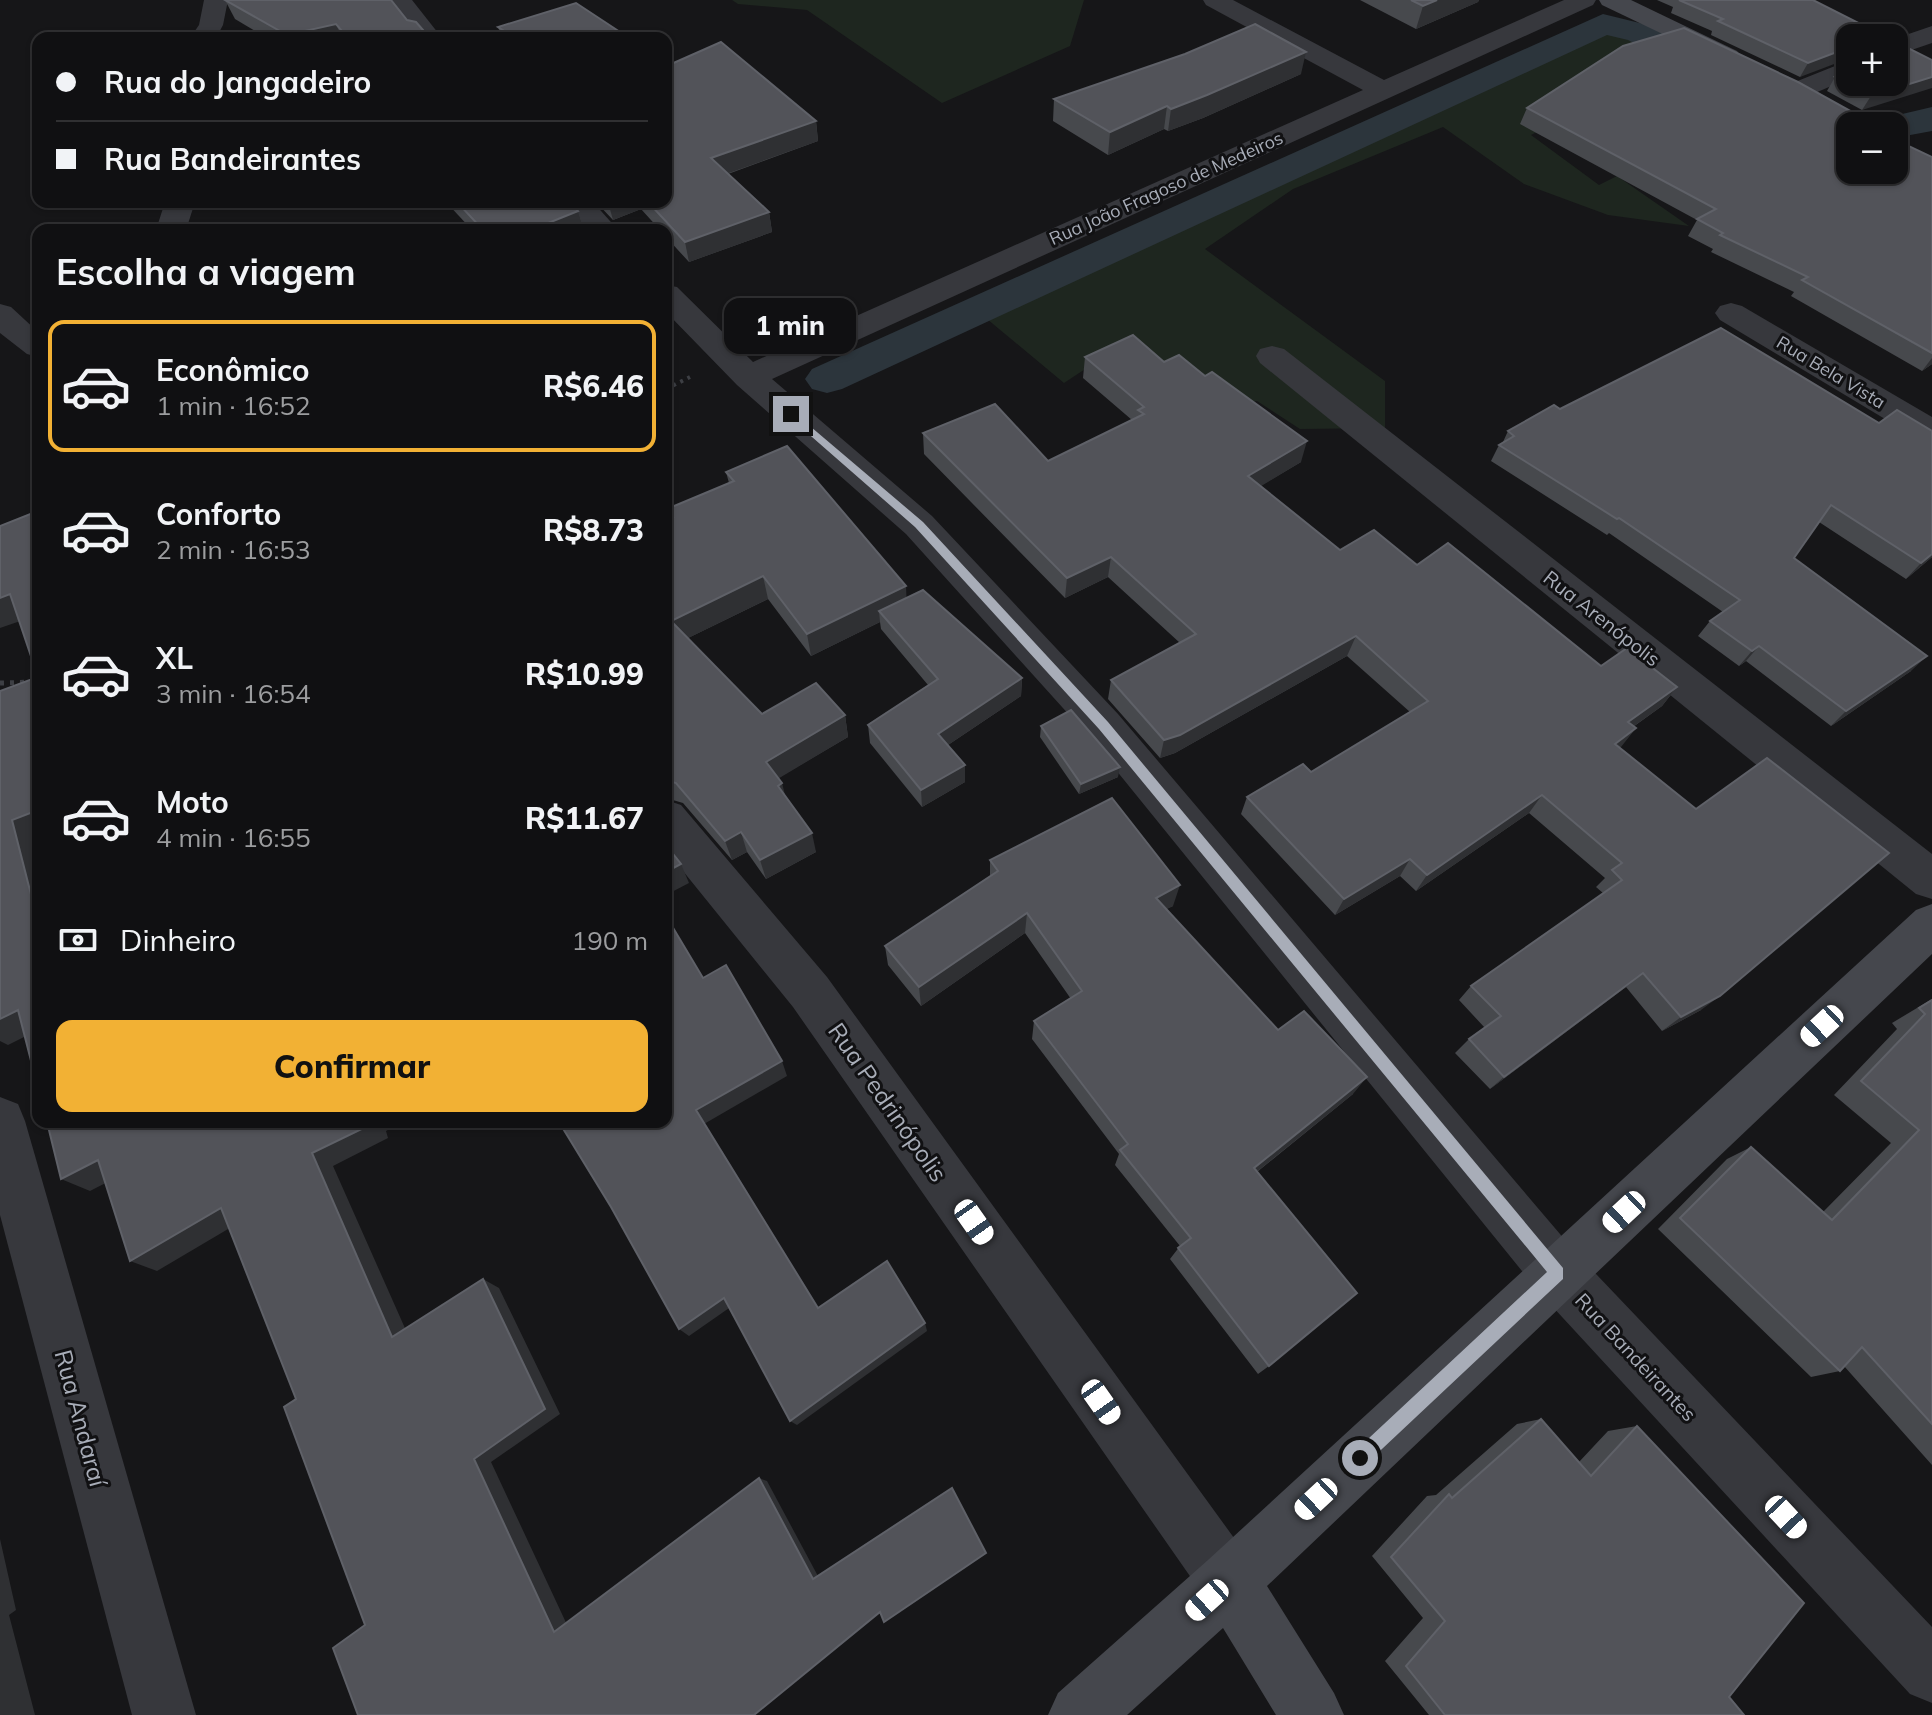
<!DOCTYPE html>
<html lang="pt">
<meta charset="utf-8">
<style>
:root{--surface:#101012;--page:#1e1e20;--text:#f1f3f6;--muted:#9c9d9f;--line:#303032;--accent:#f2b134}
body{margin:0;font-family:Mulish,sans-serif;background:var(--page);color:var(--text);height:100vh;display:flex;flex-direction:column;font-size:30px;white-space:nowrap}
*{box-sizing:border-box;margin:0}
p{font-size:26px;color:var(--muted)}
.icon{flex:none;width:44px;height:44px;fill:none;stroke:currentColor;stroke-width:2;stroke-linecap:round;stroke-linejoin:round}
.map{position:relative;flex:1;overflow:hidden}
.sheet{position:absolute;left:32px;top:224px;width:640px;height:904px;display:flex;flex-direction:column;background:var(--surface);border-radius:16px;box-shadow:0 2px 6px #0004,0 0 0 2px var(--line)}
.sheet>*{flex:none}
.guide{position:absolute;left:32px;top:32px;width:640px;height:176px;border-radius:16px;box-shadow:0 2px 6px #0004,0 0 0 2px var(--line);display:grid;align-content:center;height:176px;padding:0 24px;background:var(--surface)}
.controls{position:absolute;left:1836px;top:24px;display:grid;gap:16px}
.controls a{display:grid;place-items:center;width:72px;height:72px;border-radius:16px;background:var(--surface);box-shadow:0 2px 6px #0004,0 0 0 2px var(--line);font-size:40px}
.end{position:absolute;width:36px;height:36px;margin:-18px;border:10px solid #a8adb8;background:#111;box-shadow:0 0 0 4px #111}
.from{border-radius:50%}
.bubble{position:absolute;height:56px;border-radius:16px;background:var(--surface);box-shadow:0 2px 6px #0004,0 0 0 2px var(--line);font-size:26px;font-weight:800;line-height:56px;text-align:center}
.car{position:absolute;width:24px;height:48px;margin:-24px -12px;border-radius:10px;box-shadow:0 0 6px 2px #0007;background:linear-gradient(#fff 24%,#345 0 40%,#fff 0 76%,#345 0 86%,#fff 0)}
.guide b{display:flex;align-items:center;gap:28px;height:76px;font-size:30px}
.guide b+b{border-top:2px solid var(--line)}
.guide i{width:20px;height:20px;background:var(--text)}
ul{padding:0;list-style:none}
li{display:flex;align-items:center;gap:24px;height:132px;margin:0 16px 12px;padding:0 8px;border:4px solid transparent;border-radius:16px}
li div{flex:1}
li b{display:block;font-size:30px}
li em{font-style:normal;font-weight:800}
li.selected{border-color:var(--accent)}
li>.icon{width:72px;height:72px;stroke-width:1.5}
h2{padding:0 24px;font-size:36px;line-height:96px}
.pay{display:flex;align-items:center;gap:20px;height:88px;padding:0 24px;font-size:30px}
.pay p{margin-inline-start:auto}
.primary-button{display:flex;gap:16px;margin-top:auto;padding:16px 24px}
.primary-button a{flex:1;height:92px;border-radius:16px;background:var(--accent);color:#111;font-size:32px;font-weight:800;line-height:92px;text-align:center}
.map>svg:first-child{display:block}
.green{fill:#1e261f}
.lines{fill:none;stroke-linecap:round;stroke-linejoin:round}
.canal{fill:#2c353c;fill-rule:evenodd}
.path-far1{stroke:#3d3f44;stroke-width:4;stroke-dasharray:3 5;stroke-linecap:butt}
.path{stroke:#3d3f44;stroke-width:5;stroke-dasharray:4 6;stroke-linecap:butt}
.street{fill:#37383d;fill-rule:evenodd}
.secondary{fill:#45474d;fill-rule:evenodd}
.wall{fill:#47494d}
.shaded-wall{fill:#2f3033}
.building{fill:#525359;stroke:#5f6168;stroke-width:2}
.route{fill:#a8adb8}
.labels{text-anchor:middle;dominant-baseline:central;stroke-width:6;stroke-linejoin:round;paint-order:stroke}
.far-street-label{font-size:18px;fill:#a8adb8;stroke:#111113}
.street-label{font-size:20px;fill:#a8adb8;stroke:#111113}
.near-street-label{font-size:24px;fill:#a8adb8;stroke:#111113}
</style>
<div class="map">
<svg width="1932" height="1715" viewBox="0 0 1932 1715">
<rect width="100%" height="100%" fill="#161618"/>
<!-- green -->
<g class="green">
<polygon points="732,0 1084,0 1070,46 942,103 807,10 738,4"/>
<polygon points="1597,23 1640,33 1684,60 1531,135 1599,185 1617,176 1689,226 1608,215 1524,184 1443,127 1293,189 1205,249 1385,381 1385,428 1300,429 1257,401 1216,410 1123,344 1064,383 975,309"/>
</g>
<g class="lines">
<!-- canal -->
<g class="canal">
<polygon points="1603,14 1652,26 1834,117 1863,120 1867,126 1850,126 1850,139 1815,136 1628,40 1607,35 842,389 827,393 812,389 805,379 812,369"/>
<polygon points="1932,107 1932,131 1894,138 1894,126 1877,126 1881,119"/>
</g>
<!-- path-far1 -->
<polyline class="path-far1" points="666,389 690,377"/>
<!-- path -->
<polyline class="path" points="0,683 38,682"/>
<!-- street -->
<g class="street">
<polygon points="204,0 228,0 223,25 216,38 190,38 199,25"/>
<polygon points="387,0 412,0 442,38 416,38"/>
<polygon points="1203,0 1233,0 1384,80 1564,0 1596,0 1593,5 772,379 932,516 1118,714 1577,1254 1932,1627 1932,1703 1910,1694 1539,1292 1090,738 906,534 737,385 666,312 666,285 677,287 753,362 1363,90 1206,5"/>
<polygon points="1932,26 1932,43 1894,56 1894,39"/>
<polygon points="1850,60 1850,78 1808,96 1790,96 1786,90 1790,84"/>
<polygon points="165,202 195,202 186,230 156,230"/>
<polygon points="562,202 593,202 618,230 587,230"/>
<polygon points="1731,303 1742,306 1932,417 1932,443 1920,440 1720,320 1715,313 1720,306"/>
<polygon points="0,304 11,307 38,332 38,357 27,354 0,333"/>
<polygon points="1272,346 1284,349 1932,854 1932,899 1916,894 1260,363 1256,356 1260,349"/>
<polygon points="666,800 681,805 827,977 1250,1560 1259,1581 1250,1602 1229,1611 1208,1602 793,1007 666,850"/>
<polygon points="0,1097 18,1104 25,1121 196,1715 132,1715 0,1215"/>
</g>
<!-- secondary -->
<g class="secondary">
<polygon points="1599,0 1631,0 1737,51 1741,56 1737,61 1719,61 1602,5"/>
<polygon points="1932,904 1932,954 1267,1586 1334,1693 1344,1715 1276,1715 1223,1628 1127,1715 1048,1715 1058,1693 1208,1560 1916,910"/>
</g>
</g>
<!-- wall -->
<g class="wall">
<polygon points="225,0 407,20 430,38 267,38 235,19"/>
<polygon points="1360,0 1479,0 1478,2 1416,29"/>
<polygon points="1657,0 1813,0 1850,38 1800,77 1711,35 1712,31 1671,13 1673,7"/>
<polygon points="498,27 629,38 502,38"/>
<polygon points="1932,60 1862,110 1827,91 1835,77"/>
<polygon points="669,65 816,121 818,141 728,174 769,212 772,232 689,262 666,237 666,230 660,230 641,209 613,220 596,202 666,202"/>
<polygon points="1301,74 1203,118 1168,131 1164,129 1108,155 1053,121 1054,99"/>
<polygon points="1527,108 1874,124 1873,126 1850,126 1932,157 1932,364 1922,371 1791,296 1794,292 1711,252 1713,249 1688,236 1697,220 1520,124"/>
<polygon points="446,202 570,202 578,211 584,230 472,230"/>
<polygon points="1721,328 1932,557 1906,579 1819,522 1794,558 1911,671 1831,726 1746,661 1739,666 1698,636 1710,621 1723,612 1609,533 1607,535 1491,461 1499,445 1503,442 1508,431 1560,409"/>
<polygon points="1085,357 1164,362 1301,462 1260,486 1340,550 1417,565 1601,666 1677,687 1662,706 1633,727 1636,728 1619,748 1701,1010 1662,1031 1626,987 1490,1089 1455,1053 1469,1039 1485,1028 1459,1000 1471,986 1603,893 1596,887 1605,878 1529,813 1416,891 1400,876 1335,915 1241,814 1247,797 1311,772 1410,712 1347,656 1175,753 1160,758 1108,699 1111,680 1180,643 1108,577 1065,598 924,454 923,433 1048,461 1132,420 1083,378"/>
<polygon points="726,472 1022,678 1021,696 948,745 965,782 922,807 870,743 868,725 928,685 881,629 880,622 811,656 768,599 688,638 762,714 845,715 848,737 778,778 785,796 816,852 766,879 747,852 732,860 683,803 666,798 666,520 670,519 667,509 729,483"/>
<polygon points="1041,726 1118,777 1079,794 1040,737"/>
<polygon points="990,860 1173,906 1166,909 1278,1030 1353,1094 1257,1172 1269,1366 1258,1374 1170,1259 1180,1246 1115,1165 1119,1154 1032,1039 1034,1021 1071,999 1025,933 921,1006 888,965 885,946 990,876"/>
<polygon points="1932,999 1932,1465 1844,1366 1840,1371 1811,1377 1658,1229 1727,1159 1751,1147 1823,1212 1891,1143 1834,1095 1897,1029 1892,1023"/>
<polygon points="1541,1419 1579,1462 1608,1431 1637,1426 1729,1697 1744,1715 1429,1715 1385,1661 1423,1618 1372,1556 1427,1496 1436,1495 1517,1424"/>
</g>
<!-- shaded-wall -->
<g class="shaded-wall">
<polygon points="1437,0 1479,0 1478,2 1416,29 1423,6"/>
<polygon points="336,24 342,38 288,38 287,35"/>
<polygon points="1850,47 1850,58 1800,77 1808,63"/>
<polygon points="1306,52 1301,74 1203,118 1168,131 1171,109"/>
<polygon points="1932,77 1932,88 1862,110 1871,96"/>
<polygon points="1167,106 1164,129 1108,155 1110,132"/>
<polygon points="816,121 818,141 715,178 711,158"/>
<polygon points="608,202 639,202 641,209 613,220"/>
<polygon points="578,211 584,230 531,230"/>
<polygon points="769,212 772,232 689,262 685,242"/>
<polygon points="1932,358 1932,364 1922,371"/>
<polygon points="1307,441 1301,462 1243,497 1248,476"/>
<polygon points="1932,554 1932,557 1906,579 1921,563"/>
<polygon points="1111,557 1108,577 1065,598 1067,578"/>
<polygon points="763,576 768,599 678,643 671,621"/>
<polygon points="906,586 907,609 879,611 880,622 811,656 807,634"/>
<polygon points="10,594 32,617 0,628 0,598"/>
<polygon points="1356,636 1347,656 1175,753 1160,758 1164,740"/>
<polygon points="1759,646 1746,661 1739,666 1752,651"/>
<polygon points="1927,656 1911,671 1831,726 1846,711"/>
<polygon points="1022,678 1021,696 939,751 938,734"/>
<polygon points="1677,687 1662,706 1613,741 1628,722"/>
<polygon points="845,715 848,737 771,783 766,762"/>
<polygon points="1636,728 1621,747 1600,763 1615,744"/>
<polygon points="965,765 965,782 922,807 921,790"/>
<polygon points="1120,767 1118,777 1079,794 1081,784"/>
<polygon points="782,783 787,803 778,786"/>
<polygon points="1542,795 1529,813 1416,891 1427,875"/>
<polygon points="38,810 37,840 38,922 12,820"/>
<polygon points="741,832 747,852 732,860 725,841"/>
<polygon points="812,833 816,852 766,879 760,860"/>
<polygon points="1410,859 1400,876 1335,915 1344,899"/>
<polygon points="681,864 689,883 666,895 666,872"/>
<polygon points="1180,885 1173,906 1150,918 1156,898"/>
<polygon points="1027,913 1025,933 921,1006 919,987"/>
<polygon points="1643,973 1626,987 1490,1089 1504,1077"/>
<polygon points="1720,996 1701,1010 1662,1031 1681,1017"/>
<polygon points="18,1010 38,1030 8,1045 0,1041 0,1019"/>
<polygon points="782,1061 787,1076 704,1124 696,1110"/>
<polygon points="1367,1077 1353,1094 1244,1182 1254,1168"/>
<polygon points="369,1122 402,1122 386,1131 388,1138 333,1166 412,1344 392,1337 312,1153"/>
<polygon points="98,1160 125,1173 90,1191 61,1179"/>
<polygon points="221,1208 245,1219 157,1271 130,1261"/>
<polygon points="483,1279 499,1288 560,1414 491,1462 569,1629 554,1632 474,1459"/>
<polygon points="724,1298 732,1306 689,1336 679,1329"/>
<polygon points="925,1323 927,1331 797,1425 790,1421"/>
<polygon points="759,1478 767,1481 819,1578 813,1579"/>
<polygon points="0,1539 16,1610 9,1615 35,1715 0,1715"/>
</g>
<!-- building -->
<g class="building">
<polygon points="225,0 391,0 407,20 416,22 430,38 348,38 336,24 287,35"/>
<polygon points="1411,0 1437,0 1423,6"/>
<polygon points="1679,0 1813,0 1888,38 1850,38 1850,47 1808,63 1718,21 1723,19"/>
<polygon points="576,3 629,38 515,38 498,27"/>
<polygon points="1255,24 1306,52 1207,95 1171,109 1167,106 1110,132 1054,99 1185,54"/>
<polygon points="1684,28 1798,82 1874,124 1871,126 1850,126 1850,170 1894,170 1894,139 1932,157 1932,353 1802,280 1808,277 1720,235 1723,233 1697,219 1716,209 1527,108 1623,46"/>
<polygon points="1894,41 1932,60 1932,77 1871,96 1835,77 1850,71 1850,82 1894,82"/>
<polygon points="721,42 816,121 711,158 769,212 685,242 648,202 666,202 666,63 669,65"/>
<polygon points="457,202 570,202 578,211 531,230 483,230"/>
<polygon points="1721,328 1879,423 1897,410 1932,431 1932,554 1921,563 1831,505 1794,558 1927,656 1846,711 1759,646 1752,651 1710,621 1740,600 1619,518 1617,519 1499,445 1514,436 1508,431 1554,405 1560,409"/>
<polygon points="1133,335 1164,362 1179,355 1205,376 1212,372 1307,441 1248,476 1340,550 1374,530 1417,565 1448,543 1601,666 1627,648 1677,687 1628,722 1636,728 1615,744 1696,809 1767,758 1889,853 1720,996 1681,1017 1643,973 1504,1077 1469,1039 1501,1016 1471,986 1622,880 1612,870 1622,863 1542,795 1427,875 1410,859 1344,899 1247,797 1303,764 1311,772 1428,701 1356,636 1180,735 1164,740 1111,680 1196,634 1111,557 1067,578 923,433 995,404 1048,461 1144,414 1138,410 1144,407 1085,357"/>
<polygon points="787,446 906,586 807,634 763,576 671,621 762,714 816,683 845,715 766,762 782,783 778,786 812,833 760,860 741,832 725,841 676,783 666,780 666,520 673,517 667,509 734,481 726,472"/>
<polygon points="38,511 38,810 12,820 38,922 38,1088 18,1010 0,1019 0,691 38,677 10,594 0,598 0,526"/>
<polygon points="923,590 1022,678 938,734 965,765 921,790 868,725 938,679 879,611"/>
<polygon points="1071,710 1120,767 1081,784 1041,726"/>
<polygon points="1112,798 1180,885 1156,898 1278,1030 1304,1011 1367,1077 1254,1168 1357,1293 1269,1366 1178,1248 1191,1238 1120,1150 1128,1144 1034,1021 1082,991 1027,913 919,987 885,946 998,871 990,860"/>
<polygon points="666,845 681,864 666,872"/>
<polygon points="666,916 703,978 726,965 782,1061 696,1110 818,1308 887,1261 925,1323 790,1421 724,1298 679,1329 611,1207 559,1122 666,1122"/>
<polygon points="1932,1000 1932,1424 1862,1347 1840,1371 1680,1218 1751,1147 1832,1220 1919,1130 1861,1081 1925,1014 1919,1008"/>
<polygon points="47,1122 369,1122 370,1125 312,1153 392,1337 483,1279 545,1409 474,1459 554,1632 759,1478 813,1579 952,1488 986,1553 884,1622 880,1612 754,1715 358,1715 333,1648 365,1625 284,1407 296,1399 221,1208 130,1261 98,1160 61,1179"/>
<polygon points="1541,1419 1591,1476 1637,1426 1804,1603 1729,1697 1744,1715 1445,1715 1406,1666 1445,1621 1391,1557 1449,1494 1452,1498"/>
</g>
<!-- route -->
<polygon class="route" points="791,410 923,522 1108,722 1563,1268 1563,1279 1366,1464 1360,1466 1354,1464 1352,1458 1354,1452 1547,1272 1099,729 915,527 788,416 788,411"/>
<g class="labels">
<!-- far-street labels -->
<g class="far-street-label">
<text transform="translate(1166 188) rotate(-24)">Rua João Fragoso de Medeiros</text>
<text transform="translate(1831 372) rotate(31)">Rua Bela Vista</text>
</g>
<!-- street labels -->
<g class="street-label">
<text transform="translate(1602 618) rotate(38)">Rua Arenópolis</text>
<text transform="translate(1636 1357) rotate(47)">Rua Bandeirantes</text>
</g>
<!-- near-street labels -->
<g class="near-street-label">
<text transform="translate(888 1102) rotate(55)">Rua Pedrinópolis</text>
<text transform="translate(81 1418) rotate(75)">Rua Andaraí</text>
</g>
</g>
</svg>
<div class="controls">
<a>+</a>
<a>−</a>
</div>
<i class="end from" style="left:1360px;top:1458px"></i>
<i class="end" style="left:791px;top:414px"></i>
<div class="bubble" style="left:724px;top:298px;width:132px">1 min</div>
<i class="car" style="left:1822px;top:1026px;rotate:227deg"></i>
<i class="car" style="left:1624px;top:1212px;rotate:227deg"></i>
<i class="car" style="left:974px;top:1222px;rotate:145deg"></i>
<i class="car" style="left:1101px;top:1402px;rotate:145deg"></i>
<i class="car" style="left:1316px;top:1499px;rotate:227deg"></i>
<i class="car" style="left:1786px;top:1517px;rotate:137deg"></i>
<i class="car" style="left:1207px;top:1600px;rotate:228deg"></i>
<div class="guide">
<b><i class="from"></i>Rua do Jangadeiro</b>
<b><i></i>Rua Bandeirantes</b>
</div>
<section class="sheet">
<h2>Escolha a viagem</h2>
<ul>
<li class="selected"><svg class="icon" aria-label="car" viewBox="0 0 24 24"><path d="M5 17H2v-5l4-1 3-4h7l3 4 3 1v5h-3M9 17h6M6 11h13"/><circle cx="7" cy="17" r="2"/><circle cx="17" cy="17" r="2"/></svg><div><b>Econômico</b><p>1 min · 16:52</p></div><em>R$6.46</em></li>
<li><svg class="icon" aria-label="car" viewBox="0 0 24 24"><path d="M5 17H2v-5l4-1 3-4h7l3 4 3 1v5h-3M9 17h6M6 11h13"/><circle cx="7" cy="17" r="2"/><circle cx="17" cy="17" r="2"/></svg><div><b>Conforto</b><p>2 min · 16:53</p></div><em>R$8.73</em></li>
<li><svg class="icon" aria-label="car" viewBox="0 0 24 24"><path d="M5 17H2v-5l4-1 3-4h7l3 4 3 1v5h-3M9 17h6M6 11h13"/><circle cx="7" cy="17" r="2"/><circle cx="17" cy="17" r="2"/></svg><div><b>XL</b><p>3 min · 16:54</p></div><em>R$10.99</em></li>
<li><svg class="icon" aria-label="car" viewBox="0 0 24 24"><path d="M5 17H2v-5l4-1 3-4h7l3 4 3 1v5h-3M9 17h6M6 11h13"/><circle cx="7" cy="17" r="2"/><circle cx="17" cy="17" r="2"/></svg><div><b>Moto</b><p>4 min · 16:55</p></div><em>R$11.67</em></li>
</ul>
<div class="pay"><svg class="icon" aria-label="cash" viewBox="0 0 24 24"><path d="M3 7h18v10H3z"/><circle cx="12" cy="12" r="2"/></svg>Dinheiro<p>190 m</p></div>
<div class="primary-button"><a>Confirmar</a></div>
</section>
</div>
